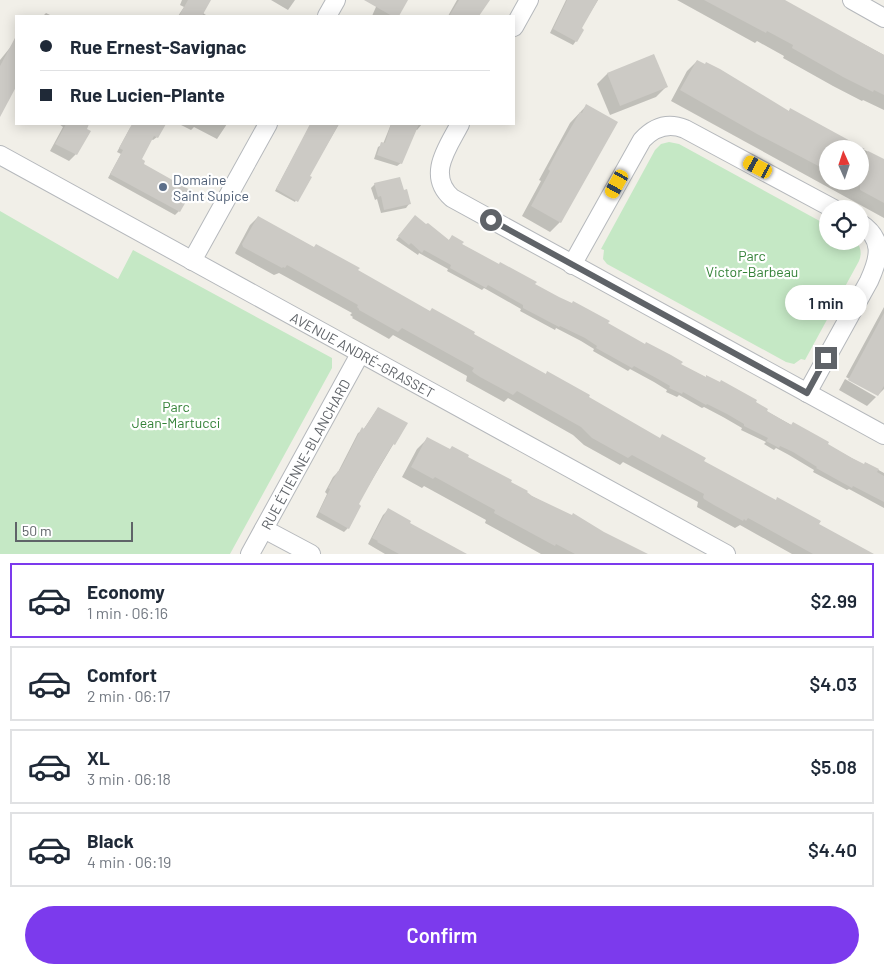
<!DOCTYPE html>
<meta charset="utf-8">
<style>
:root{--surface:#fff;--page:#f6f6f7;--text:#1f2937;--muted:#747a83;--line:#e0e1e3;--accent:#7c3aed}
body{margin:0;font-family:Barlow,sans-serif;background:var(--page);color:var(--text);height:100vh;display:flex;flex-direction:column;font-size:19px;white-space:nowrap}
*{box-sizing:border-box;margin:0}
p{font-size:16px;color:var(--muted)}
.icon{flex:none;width:28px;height:28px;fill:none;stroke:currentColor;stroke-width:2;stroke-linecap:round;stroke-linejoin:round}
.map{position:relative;height:554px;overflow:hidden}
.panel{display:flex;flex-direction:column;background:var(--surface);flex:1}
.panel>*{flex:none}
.top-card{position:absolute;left:15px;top:15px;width:500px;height:110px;border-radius:0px;box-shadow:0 2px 12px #0003;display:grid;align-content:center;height:110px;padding:0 25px;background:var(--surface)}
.needle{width:32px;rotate:357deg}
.buttons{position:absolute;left:819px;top:140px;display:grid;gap:10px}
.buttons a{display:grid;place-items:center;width:50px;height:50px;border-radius:50%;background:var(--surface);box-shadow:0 2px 12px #0003;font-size:25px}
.scale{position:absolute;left:15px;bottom:12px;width:118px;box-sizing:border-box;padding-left:5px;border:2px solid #5f6368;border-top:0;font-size:14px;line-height:18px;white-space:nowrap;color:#5f6368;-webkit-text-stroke:4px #fff;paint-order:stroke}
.end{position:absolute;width:22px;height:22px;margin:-11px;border:6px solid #5f6368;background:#fff;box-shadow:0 0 0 2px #fff}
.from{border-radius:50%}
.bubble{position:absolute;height:35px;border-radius:18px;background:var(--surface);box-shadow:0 2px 12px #0003;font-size:16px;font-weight:600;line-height:35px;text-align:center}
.car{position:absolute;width:15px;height:30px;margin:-15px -8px;border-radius:6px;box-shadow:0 0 4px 1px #0007;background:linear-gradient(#f5c518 24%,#345 0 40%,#f5c518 0 76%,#345 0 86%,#f5c518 0)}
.top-card b{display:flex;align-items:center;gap:18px;height:48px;font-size:19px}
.top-card b+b{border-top:1px solid var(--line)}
.top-card i{width:12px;height:12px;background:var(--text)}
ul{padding:9px 0 0;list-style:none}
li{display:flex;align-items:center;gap:15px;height:75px;margin:0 10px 8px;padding:0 15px;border:2px solid var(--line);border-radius:0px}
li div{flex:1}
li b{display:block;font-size:19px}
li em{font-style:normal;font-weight:600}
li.active{border-color:var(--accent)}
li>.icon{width:45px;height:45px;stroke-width:1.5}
.cta{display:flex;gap:10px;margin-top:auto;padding:10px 25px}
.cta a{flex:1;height:58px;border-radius:30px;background:var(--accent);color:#fff;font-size:20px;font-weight:600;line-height:58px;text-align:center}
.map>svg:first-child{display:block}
.green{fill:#c5e8c5}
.shadow{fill:#0003;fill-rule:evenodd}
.building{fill:#cccac5}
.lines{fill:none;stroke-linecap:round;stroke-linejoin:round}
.minor-casing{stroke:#b5b8bc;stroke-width:20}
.minor{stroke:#fff;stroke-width:18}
.route{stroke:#5f6368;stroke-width:6}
.service-dot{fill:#5c6f8a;stroke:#fff;stroke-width:2}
.labels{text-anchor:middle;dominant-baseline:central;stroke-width:4.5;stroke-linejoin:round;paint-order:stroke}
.service-label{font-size:14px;fill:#4e5e75;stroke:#fff;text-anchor:start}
.park-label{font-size:14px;fill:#348238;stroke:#fff}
.street-label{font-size:14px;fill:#5f6368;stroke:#fff}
</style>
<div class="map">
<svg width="884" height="554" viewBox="0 0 884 554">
<rect width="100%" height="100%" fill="#f1efe8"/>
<!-- green -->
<g class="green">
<path d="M669,142L679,144L827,225L828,241H856C861,247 862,254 859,261L805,360L801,359L794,364L786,362L607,264L603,259L604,250L601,249L655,150L661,144Z"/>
<polygon points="0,211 118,279 133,250 332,358 332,368 230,554 0,554"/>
</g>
<!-- shadow -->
<g class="shadow">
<polygon points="182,0 210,0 203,13 206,15 205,16 178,16 184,7 180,5"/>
<polygon points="271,0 295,0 288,10"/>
<polygon points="379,0 406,0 397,16 372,16"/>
<polygon points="457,0 489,0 478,16 448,16"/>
<polygon points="566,0 598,0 580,29 582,30 576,41 573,45 550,33"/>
<polygon points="677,0 781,0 884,55 884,110 863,100 862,101 833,86 783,58 784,56 757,41 755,43"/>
<polygon points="46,13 52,16 43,16"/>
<polygon points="13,44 16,46 16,85 6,102 0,109 0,60"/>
<polygon points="653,56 666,87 656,97 610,115 597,84 607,74"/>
<path d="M697,61L788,112L790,110L876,156L884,163V218L671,101L687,71ZM828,149H860V181H828Z"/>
<polygon points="586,106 560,222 550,232 522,216 541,181 539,180 570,123"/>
<polygon points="59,124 88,124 85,129 89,131 76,154 69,161 50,151 63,127"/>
<polygon points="137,124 160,124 163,125 157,137 153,140 151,139 140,159 142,165 179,211 175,215 108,178 121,154 117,152 130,128 136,126"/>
<polygon points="179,124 227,124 217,139 194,127 191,130"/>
<polygon points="311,124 339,124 308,177 295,202 275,191"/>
<polygon points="391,124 422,124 417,130 415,129 401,163 397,166 374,159 378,147 383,144"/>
<polygon points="375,184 409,204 406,208 381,213 377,199 375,200 371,188"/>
<polygon points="258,217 545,375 547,373 587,398 660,439 872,554 792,554 740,525 735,528 697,507 698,502 623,462 620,465 584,445 573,435 508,398 504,402 466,381 467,376 393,335 389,339 352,318 353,317 350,315 352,313 279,273 274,275 236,254 235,253 250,225"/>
<polygon points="412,220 448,241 452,237 461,244 533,284 679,364 754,402 766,411 864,465 866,463 884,473 884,508 849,489 847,490 813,472 814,470 789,455 776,448 774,450 764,444 766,442 741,430 742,428 723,417 704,407 702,408 679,395 677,397 666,392 667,390 654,382 630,369 628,371 593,351 594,349 581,341 556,328 555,330 520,311 521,309 484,288 482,290 447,271 448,269 419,253 418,255 396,240"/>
<polygon points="884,307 884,389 867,406 839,390 845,379 876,397 878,395 846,377"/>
<polygon points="378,408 406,423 357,505 348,528 344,532 316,517 327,494 325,492 333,477 338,472 358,433 363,430"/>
<polygon points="427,439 466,457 526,493 640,554 541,554 485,523 486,520 424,486 422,488 402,477 417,449"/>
<polygon points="388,510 408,524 465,554 385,554 368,544 383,515"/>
</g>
<!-- building -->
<g class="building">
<polygon points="188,0 211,0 202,16 179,16"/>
<polygon points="364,0 408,0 399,16 392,16"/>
<polygon points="459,0 490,0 479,16 449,16"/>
<polygon points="567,0 598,0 582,28 584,30 577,42 553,29"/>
<polygon points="704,0 785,0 884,55 884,95 874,90 873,92 843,77 792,48 793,45 767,31 766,33"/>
<polygon points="16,36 16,87 0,117 0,66"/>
<polygon points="654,54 668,87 620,106 607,73"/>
<polygon points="697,60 705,64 706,62 720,69 789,111 790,108 865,149 828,149 828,171 757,134 680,90"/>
<polygon points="586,104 618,122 561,223 531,206 550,171 548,169 558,150 580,112 582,113"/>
<polygon points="66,124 89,124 87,129 91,131 77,155 55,144"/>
<polygon points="132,124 166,124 158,138 154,136 142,159 145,161 144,164 192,191 180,212 110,174 123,150 119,148"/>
<polygon points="310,124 339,124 310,176 312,177 298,202 276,189"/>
<polygon points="391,124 419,124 402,164 377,155 381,142 385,143"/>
<polygon points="868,151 884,159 884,203 860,190 860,167"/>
<polygon points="400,177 404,190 407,189 411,204 384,210 381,196 378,197 374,183"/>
<polygon points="415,215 426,224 428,223 449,240 452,235 464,242 462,244 475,251 499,264 500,262 537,282 535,284 559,297 572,303 573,301 586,308 610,321 608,323 645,344 646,342 671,355 683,362 681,364 706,377 706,375 720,382 721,380 757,400 756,402 768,409 767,411 791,425 793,422 829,442 828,444 852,458 864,464 865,462 879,469 877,472 884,476 884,502 853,486 852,488 816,468 817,467 793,452 780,446 779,448 766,441 768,438 744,426 744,424 727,414 707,404 706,405 683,392 682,394 669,388 670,386 658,379 634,366 632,368 596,348 597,346 585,338 560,326 559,327 523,308 523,305 488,285 486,288 450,268 451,265 424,250 422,253 411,243 409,245 398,236"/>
<polygon points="258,216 314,247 316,244 360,268 358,270 430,311 432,308 475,332 474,334 546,374 547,371 590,395 589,397 660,438 662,434 706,458 704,461 776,500 777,497 821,521 819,524 874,554 813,554 748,518 746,521 744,519 743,521 714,505 704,499 703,497 704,494 632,455 628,458 592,438 581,427 517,391 513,395 480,377 474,373 472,371 474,368 402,328 398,332 359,310 359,309 357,307 358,305 287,265 285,268 283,267 282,268 243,247 242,244"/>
<polygon points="884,313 884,386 878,396 848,380"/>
<polygon points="378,407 408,423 395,445 393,444 380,466 359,504 361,506 349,529 319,512 330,489 328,488 338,471 339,471 342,466 362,427 364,429"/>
<polygon points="427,437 450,449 452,446 469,455 468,457 512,480 511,482 528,491 527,492 532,496 572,515 573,513 604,532 648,554 575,554 556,544 555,546 494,513 495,510 473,498 435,477 433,479 411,467"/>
<polygon points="388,508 411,521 410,523 467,554 399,554 377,542 378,541 372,538"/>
</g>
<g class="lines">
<!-- minor casing -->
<g class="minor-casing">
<g id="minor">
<polyline points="852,0 884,18"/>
<polyline points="327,16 336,0"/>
<polyline points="514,27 529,0"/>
<path d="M460,124C448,147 426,175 452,198L884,435"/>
<path id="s1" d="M0,155L726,554"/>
<polyline points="192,261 268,124"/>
<path d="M572,265L642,140C654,127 668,122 685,129L834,209"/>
<path d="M807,393L869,281C880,257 884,239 860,223"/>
<polyline points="264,529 311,554"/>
<path id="s2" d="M250,554L360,354"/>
</g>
</g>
<!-- minor -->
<use href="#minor" class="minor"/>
</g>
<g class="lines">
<!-- route -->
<polyline class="route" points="491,220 807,393 826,358"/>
</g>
<!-- markers -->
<circle class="service-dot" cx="163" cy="187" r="5"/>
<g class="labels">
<!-- service labels -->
<g class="service-label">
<text x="173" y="179">Domaine<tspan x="173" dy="16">Saint Supice</tspan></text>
</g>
<!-- park labels -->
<g class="park-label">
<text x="752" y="255">Parc<tspan x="752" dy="16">Victor-Barbeau</tspan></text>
<text x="176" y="406">Parc<tspan x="176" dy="16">Jean-Martucci</tspan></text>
</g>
<!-- street labels -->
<g class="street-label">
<text stroke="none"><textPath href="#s1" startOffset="414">AVENUE ANDRÉ-GRASSET</textPath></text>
<text stroke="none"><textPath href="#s2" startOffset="114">RUE ÉTIENNE-BLANCHARD</textPath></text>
</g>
</g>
</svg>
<div class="buttons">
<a><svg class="needle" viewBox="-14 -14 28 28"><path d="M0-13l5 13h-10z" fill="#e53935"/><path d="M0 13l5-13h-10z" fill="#747a83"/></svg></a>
<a><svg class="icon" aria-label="locate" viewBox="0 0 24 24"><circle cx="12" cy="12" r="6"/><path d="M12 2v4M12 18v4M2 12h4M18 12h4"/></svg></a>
</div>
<div class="scale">50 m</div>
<i class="end from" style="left:491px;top:220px"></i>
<i class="end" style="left:826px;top:358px"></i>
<div class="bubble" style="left:785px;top:285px;width:82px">1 min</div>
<i class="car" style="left:758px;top:167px;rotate:298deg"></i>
<i class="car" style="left:617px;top:184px;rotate:209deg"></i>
<div class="top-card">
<b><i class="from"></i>Rue Ernest-Savignac</b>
<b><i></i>Rue Lucien-Plante</b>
</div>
</div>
<section class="panel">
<ul>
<li class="active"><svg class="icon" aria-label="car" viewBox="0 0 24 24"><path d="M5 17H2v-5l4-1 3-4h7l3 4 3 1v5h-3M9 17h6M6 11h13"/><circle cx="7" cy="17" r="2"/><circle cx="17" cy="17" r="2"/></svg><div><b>Economy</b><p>1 min · 06:16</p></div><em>$2.99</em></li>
<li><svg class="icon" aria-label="car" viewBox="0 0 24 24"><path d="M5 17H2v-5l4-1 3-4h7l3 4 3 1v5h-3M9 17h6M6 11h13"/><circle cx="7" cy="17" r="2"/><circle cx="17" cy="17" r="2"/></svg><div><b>Comfort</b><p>2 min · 06:17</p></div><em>$4.03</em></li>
<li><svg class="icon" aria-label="car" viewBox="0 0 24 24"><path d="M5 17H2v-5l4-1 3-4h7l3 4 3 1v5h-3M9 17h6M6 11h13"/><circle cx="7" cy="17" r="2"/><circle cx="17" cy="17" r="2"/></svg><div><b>XL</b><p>3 min · 06:18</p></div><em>$5.08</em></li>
<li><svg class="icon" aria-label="car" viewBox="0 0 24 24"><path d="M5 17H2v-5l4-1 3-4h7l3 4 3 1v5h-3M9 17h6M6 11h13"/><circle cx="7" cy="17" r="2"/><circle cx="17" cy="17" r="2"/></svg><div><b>Black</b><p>4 min · 06:19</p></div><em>$4.40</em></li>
</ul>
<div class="cta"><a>Confirm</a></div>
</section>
